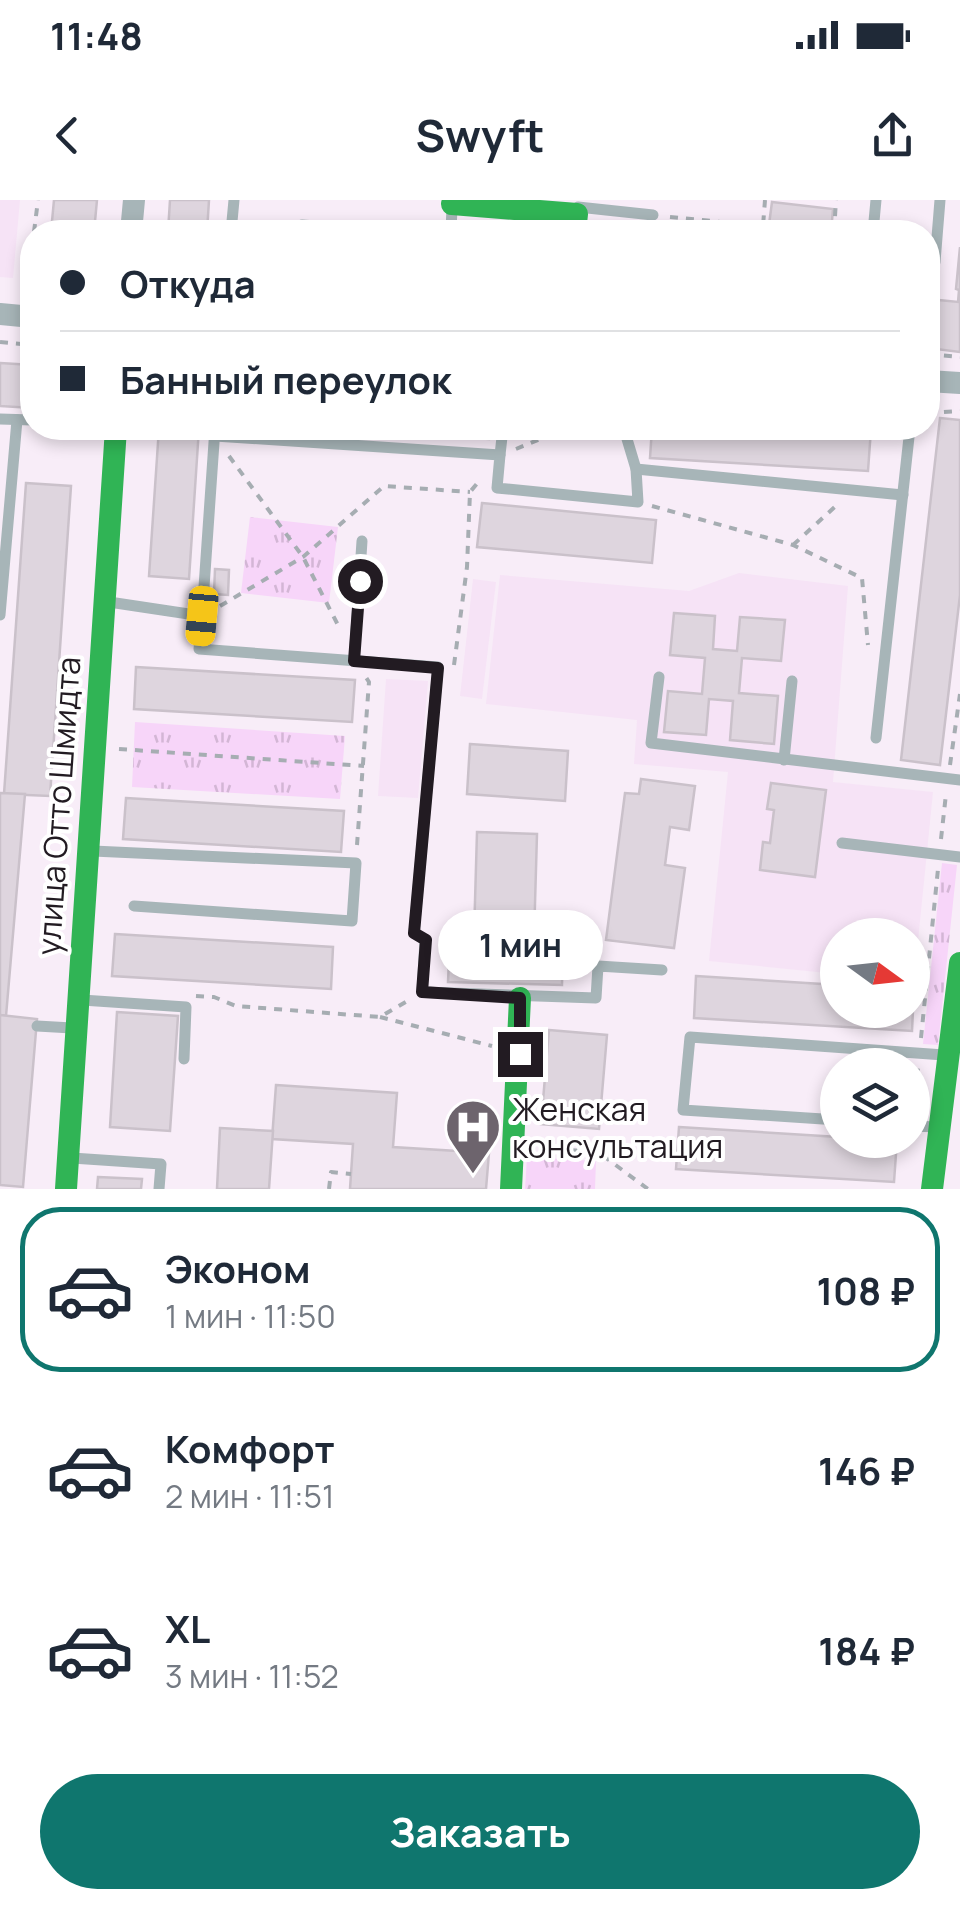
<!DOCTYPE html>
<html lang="ru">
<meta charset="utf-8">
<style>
:root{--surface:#fff;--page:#f6f6f7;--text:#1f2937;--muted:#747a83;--line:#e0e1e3;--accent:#0f766e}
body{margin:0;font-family:Manrope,sans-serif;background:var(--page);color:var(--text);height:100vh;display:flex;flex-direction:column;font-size:38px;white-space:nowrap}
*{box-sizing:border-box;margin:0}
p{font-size:32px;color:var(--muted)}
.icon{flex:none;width:55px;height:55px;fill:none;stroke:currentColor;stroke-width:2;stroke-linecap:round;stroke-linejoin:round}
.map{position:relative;height:989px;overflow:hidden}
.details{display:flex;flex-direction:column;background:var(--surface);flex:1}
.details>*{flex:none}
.guide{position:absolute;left:20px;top:20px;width:920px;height:220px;border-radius:40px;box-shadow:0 5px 15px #0003;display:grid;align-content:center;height:220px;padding:0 40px;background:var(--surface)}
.needle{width:65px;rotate:105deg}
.tools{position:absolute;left:820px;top:718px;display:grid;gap:20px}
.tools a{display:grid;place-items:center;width:110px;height:110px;border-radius:50%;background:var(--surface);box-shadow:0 5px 15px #0003;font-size:50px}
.end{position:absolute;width:45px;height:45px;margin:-22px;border:12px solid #221b22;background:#fff;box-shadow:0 0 0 5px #fff}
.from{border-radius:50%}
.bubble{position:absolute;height:70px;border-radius:35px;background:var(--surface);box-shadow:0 5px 15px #0003;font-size:32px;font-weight:700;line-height:70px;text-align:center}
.car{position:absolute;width:30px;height:60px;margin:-30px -15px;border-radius:12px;box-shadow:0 0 8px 2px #0007;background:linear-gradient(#f5c518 24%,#345 0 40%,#f5c518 0 76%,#345 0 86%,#f5c518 0)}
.guide b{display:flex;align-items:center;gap:35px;height:95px;font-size:38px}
.guide b+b{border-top:2px solid var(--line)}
.guide i{width:25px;height:25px;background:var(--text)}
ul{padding:18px 0 0;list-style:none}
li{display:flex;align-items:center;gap:30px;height:165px;margin:0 20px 15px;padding:0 20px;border:5px solid transparent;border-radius:40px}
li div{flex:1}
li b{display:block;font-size:38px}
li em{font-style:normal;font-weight:700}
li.active{border-color:var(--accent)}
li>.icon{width:90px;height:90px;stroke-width:1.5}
.cta{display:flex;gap:20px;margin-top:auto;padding:20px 40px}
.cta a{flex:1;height:115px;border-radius:60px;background:var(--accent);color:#fff;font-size:40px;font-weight:700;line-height:115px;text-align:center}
.status{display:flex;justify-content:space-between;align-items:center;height:70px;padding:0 50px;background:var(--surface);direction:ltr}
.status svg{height:28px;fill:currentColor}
header{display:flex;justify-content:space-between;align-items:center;height:130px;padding:0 40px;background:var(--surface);font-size:45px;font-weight:700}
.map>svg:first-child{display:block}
.built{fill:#f6e3f6}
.grass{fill:url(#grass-tufts)}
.building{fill:#ded5de;stroke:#cac1ca;stroke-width:2.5}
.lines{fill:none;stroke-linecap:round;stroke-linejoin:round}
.path{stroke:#a6adb2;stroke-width:4;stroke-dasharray:8 8;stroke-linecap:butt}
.lane{stroke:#a7b5b8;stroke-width:11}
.street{stroke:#a7b5b8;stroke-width:22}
.fast{stroke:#30b455;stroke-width:22}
.route{stroke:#221b22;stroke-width:12}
.labels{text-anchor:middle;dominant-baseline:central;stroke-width:8;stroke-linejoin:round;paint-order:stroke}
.street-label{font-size:32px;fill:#221b22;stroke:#fff}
.poi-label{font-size:32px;fill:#221b22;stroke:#fff;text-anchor:start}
</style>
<div class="status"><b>11:48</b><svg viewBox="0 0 49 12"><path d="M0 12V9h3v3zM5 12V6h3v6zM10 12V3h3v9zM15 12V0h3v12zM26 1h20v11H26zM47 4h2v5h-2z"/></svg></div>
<header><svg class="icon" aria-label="back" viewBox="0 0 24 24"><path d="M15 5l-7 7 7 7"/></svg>Swyft<svg class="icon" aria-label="share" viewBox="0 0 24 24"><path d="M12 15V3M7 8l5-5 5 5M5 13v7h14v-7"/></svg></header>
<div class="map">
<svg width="960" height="989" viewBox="0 0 960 989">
<defs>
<pattern id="grass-tufts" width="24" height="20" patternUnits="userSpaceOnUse" patternTransform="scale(2.5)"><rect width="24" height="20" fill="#f7d5f9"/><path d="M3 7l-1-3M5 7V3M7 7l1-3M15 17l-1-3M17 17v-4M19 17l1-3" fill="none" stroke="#d3b6d5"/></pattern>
</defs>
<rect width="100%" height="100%" fill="#f8edf8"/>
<!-- built -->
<g class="built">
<polygon points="0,0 20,0 13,78 0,77"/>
<polygon points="739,373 848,386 833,582 933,592 914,781 912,735 838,735 837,774 709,761 728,572 634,564 637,520 486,504 500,375 689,391"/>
<polygon points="473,379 496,382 482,499 460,496"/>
<polygon points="386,479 428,481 418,598 378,596"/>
</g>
<!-- grass -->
<g class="grass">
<polygon points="250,317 338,327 329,403 241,393"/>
<polygon points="135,522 345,536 340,599 132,587"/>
<polygon points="942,663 957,665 938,845 923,844"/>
<polygon points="527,957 596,961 595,989 525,989"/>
</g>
<!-- building -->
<g class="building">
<polygon points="54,0 97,0 94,32 51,32"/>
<polygon points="170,0 209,0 207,32 168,32"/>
<polygon points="772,2 833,9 831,32 768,32"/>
<polygon points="960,47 960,152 928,148 928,99 958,102 959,90 956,89"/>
<polygon points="0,163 32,165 32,208 0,206"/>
<polygon points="940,218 960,220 960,395 940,565 901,560"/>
<polygon points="159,228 199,228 189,379 149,376"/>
<polygon points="293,228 490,228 489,239"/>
<polygon points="652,228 871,229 868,271 650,258"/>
<polygon points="26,283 71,286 50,596 4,594"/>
<polygon points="482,303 656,320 652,363 477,347"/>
<polygon points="215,369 229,370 228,395 214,394"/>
<polygon points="674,413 715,416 713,449 737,451 740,417 785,420 781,461 742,458 739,493 778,496 774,544 730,540 733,501 709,499 706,535 664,532 668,491 702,494 705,458 670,455"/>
<polygon points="136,467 355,480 352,522 134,509"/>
<polygon points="470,544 568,551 565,601 467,594"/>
<polygon points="641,579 695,586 689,630 670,627 665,665 685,668 674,748 606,740 625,593 639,594"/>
<polygon points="771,583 826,590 815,677 760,670 763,642 770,643 774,610 767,609"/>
<polygon points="0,593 25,594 6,816 0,815"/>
<polygon points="126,598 344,611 341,652 123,639"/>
<polygon points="477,632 537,634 534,739 563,740 562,785 448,782 450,736 474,736"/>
<polygon points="115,734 333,747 331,789 112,776"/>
<polygon points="696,776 838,785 838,810 912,810 914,790 912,831 694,818"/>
<polygon points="117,812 178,816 170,931 110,927"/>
<polygon points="0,815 37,819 23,987 0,985"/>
<polygon points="549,830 607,835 599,929 541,924"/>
<polygon points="276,885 397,893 393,947 489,953 486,989 350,989 353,944 272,939"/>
<polygon points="679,927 838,937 838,940 897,940 894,982 676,969"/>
<polygon points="220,928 273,931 269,989 217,989"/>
<polygon points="98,977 142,979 141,989 97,989"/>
</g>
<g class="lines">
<!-- path -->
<g class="path">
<polyline points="670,17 763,26 765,0"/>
<polyline points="34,32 38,0"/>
<polyline points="834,32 836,0"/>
<polyline points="26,93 32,44"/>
<polyline points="0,142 32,145"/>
<polyline points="928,154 960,157"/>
<polyline points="928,213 960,211"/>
<polyline points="516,249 567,228"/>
<polyline points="229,256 303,357 340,429"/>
<polyline points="652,306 793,345 862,378 868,445"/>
<polyline points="793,345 838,304"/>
<polyline points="220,406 303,357 384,286 470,292"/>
<polyline points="454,465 467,367 470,292 480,280"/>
<polyline points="119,549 364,566"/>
<polyline points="950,565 960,494"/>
<polyline points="941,639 946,594"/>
<polyline points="357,645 369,482 365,476"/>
<polyline points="196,796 214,797 236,806 380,817 409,800"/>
<polyline points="380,817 492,846"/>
<polyline points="921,838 938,669"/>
<polyline points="912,908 918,868"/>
<polyline points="540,948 598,952 648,989"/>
<polyline points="329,989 331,972 351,974"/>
</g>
<!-- lane -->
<g class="lane">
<polyline points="578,7 653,15"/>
<polyline points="302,25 400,32"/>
<polyline points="231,32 234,0"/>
<polyline points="451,32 452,7"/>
<polyline points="873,32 876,0"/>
<polyline points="928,71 935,62 940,0"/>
<polyline points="0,219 32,220"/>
<polyline points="215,236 500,255 497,288 638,302 636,269 627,239 628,228"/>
<polyline points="500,255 503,228"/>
<polyline points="636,269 903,295"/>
<polyline points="109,402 202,416 199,449 438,467 414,733 425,740 422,792 596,798 598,766 662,770"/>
<polyline points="0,415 17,220"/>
<polyline points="202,416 215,228"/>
<polyline points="354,461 362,341"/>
<polyline points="659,477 651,543 960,580"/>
<polyline points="876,538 910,228"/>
<polyline points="784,560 792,481"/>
<polyline points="842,643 960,657"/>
<polyline points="93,651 356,663 352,721 134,706"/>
<polyline points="82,800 186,807 184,859"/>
<polyline points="37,826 72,828"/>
<polyline points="838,920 683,910 690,837 944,855"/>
<polyline points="912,926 938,927"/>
<polyline points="72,958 161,964 159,989"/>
</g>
<!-- street -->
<g class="street">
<polyline points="131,32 134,0"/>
<polyline points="0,114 32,117"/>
<polyline points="928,181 960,183"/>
</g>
<!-- fast -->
<g class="fast">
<polyline points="452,4 577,14 575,32"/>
<polyline points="66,989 116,228"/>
<polyline points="511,989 520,798"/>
<polyline points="932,989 960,763"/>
</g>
</g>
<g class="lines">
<!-- route -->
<polyline class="route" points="360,381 354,461 438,468 414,733 426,740 422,792 520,798 520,854"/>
</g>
<!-- icons -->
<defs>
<g id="hospital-pin" transform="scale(2.875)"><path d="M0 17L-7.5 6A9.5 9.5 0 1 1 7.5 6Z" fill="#6d646d" stroke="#fff"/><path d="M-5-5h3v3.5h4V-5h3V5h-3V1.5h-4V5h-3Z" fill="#fff"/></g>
</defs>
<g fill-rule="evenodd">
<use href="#hospital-pin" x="473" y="927"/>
</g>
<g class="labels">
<!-- street labels -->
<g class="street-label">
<text transform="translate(58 606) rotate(-86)">улица Отто Шмидта</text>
</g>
<!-- poi labels -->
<g class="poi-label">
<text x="512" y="909">Женская<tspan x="512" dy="37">консультация</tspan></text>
</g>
</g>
</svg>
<div class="tools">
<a><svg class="needle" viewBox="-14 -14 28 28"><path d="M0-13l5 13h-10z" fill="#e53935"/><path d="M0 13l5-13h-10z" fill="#747a83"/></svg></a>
<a><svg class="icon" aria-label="layers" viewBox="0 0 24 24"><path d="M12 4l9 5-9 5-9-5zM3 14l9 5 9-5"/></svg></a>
</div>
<i class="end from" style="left:360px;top:381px"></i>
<i class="end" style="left:520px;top:854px"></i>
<div class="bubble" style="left:438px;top:710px;width:165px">1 мин</div>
<i class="car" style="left:202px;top:416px;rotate:185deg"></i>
<div class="guide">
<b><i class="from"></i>Откуда</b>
<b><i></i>Банный переулок</b>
</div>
</div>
<section class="details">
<ul>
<li class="active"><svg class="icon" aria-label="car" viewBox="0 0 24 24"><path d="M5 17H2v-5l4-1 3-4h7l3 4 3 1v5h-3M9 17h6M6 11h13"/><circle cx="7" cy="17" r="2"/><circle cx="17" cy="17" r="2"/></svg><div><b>Эконом</b><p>1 мин · 11:50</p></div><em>108 ₽</em></li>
<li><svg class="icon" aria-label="car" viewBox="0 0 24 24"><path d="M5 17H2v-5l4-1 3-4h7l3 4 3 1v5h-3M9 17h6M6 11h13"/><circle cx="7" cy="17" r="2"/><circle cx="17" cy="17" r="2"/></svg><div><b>Комфорт</b><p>2 мин · 11:51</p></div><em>146 ₽</em></li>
<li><svg class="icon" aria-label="car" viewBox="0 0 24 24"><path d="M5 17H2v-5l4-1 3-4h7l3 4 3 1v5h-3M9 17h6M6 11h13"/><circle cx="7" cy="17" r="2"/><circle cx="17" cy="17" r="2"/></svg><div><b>XL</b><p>3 мин · 11:52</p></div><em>184 ₽</em></li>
</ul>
<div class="cta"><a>Заказать</a></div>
</section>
